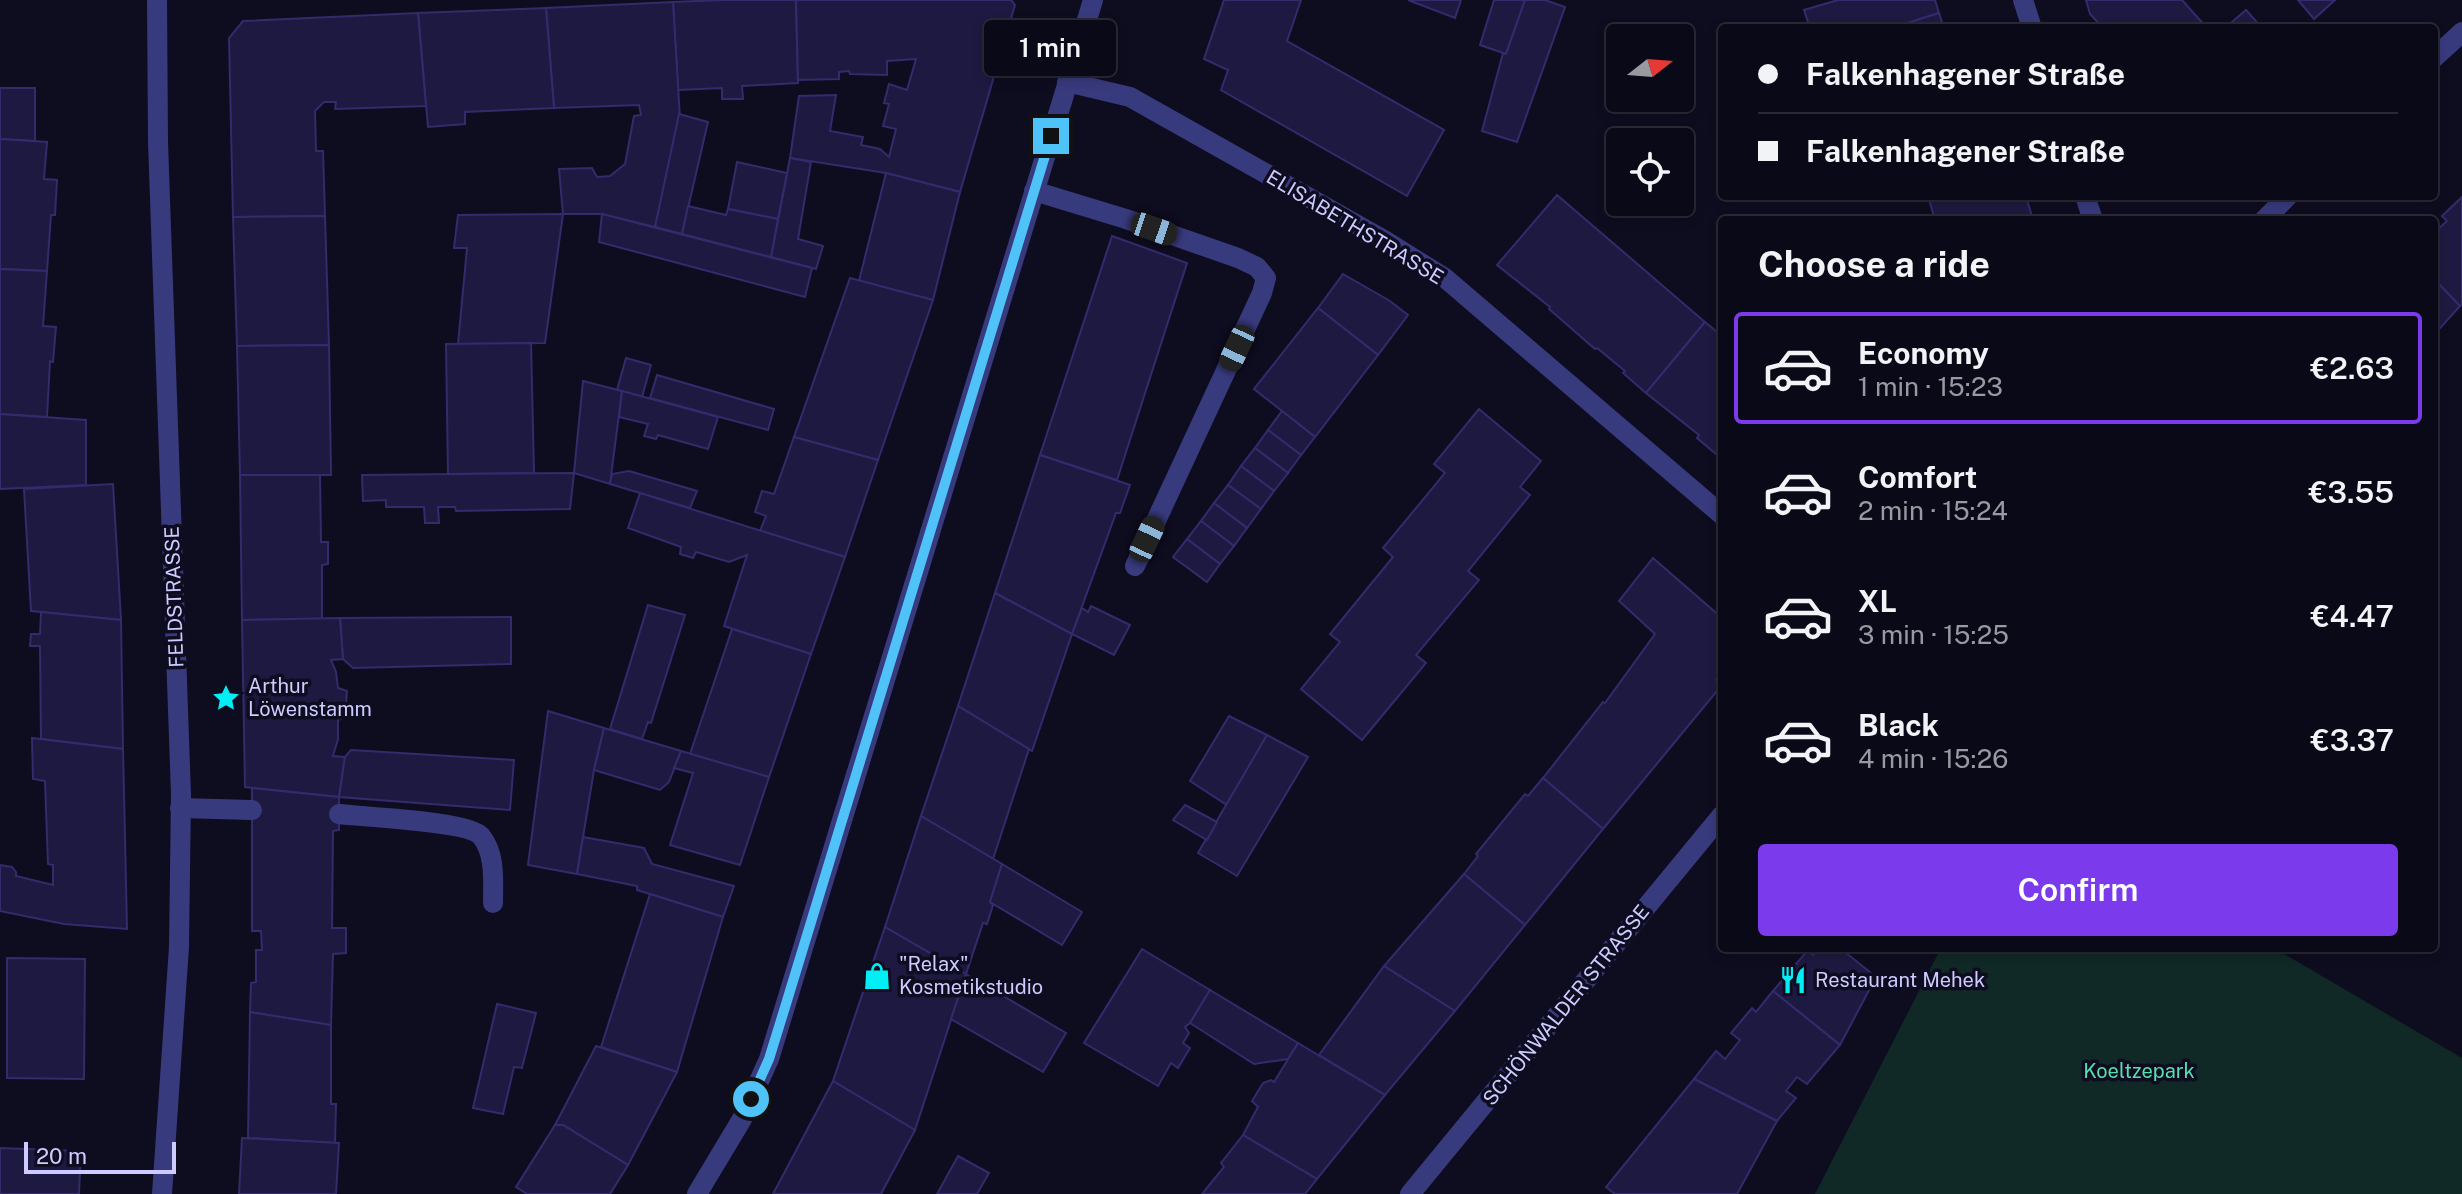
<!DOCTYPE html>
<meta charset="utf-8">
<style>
:root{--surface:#0a0917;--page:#181724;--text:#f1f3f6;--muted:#999aa1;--line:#2a2a36;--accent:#7c3aed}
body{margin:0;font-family:"Public Sans",sans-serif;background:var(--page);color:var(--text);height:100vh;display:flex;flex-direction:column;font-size:30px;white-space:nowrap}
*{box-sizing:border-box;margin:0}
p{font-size:26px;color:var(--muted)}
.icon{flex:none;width:44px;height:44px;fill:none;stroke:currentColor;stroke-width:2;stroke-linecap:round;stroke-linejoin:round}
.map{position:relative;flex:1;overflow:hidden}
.side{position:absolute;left:1718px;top:216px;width:720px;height:736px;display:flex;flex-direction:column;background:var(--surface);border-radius:8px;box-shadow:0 4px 12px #0003,0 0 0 2px var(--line)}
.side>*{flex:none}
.banner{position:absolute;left:1718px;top:24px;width:720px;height:176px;border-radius:8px;box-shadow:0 4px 12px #0003,0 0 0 2px var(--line);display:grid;align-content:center;height:176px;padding:0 40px;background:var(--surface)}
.needle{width:52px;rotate:73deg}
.fabs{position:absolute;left:1606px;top:24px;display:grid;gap:16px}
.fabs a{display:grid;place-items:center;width:88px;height:88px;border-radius:8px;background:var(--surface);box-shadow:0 4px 12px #0003,0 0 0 2px var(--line);font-size:40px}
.scale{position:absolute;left:24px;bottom:20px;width:152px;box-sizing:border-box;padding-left:8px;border:4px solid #cdcbff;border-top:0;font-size:22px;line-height:28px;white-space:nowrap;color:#cdcbff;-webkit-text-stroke:6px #0e0c1f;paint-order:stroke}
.end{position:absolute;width:36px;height:36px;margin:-18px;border:10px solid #4fc3f7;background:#111;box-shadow:0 0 0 4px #111}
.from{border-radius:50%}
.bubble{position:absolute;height:56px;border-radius:8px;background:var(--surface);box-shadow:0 4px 12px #0003,0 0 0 2px var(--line);font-size:26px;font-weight:600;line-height:56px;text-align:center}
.car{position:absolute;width:24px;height:48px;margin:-24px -12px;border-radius:10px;box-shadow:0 0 6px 2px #0007;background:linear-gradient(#222 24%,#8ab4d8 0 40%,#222 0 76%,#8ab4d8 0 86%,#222 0)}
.banner b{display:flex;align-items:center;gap:28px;height:76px;font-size:30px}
.banner b+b{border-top:2px solid var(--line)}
.banner i{width:20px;height:20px;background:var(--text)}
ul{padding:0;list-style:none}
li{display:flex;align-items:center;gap:24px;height:112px;margin:0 16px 12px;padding:0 24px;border:4px solid transparent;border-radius:8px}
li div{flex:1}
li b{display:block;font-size:30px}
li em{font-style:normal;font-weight:600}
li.active{border-color:var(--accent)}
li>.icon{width:72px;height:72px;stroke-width:1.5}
h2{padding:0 40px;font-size:36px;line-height:96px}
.action{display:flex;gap:16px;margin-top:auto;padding:16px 40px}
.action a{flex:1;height:92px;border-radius:8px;background:var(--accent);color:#fff;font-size:32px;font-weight:600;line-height:92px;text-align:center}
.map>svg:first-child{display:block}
.green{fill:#102926}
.building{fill:#1e1940;stroke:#332b6c;stroke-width:2}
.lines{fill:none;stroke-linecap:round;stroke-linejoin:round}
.service{stroke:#383a7e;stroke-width:20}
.minor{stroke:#383a7e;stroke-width:20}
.tertiary{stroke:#383a7e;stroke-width:20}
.route{stroke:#4fc3f7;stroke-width:10}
.labels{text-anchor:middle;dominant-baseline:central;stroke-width:7;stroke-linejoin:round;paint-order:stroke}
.street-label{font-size:20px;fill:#cdcbff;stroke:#0e0c1f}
.poi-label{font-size:20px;fill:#cdcbff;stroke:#0e0c1f;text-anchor:start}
.park-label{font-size:20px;fill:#58deb2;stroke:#0e0c1f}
</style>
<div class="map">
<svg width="2462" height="1194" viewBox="0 0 2462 1194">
<rect width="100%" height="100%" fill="#0e0c1f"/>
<!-- green -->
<polygon class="green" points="1941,948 2274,948 2462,1058 2462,1194 1815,1194"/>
<!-- building -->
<g class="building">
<polygon points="722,0 796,0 798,83 742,86 743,99 722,99 722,88 678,90 673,2"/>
<polygon points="796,0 1011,0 1015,5 960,192 886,173 790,158 799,96 836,95 830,131 863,137 861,145 880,149 889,157 896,129 883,126 889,104 884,103 889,84 907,90 916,59 887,61 887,75 850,74 849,71 839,72 839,79 798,80"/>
<polygon points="1224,0 1301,0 1287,41 1444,130 1407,196 1221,90 1228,70 1204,59"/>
<polygon points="1408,0 1461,0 1455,18"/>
<polygon points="1494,0 1525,0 1506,54 1480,45"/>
<polygon points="1525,0 1545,0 1565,7 1517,142 1482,131 1503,53 1506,54"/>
<polygon points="1838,0 1935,0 1939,13 1892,28 1810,28 1804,10"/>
<polygon points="2086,0 2182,0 2207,28 2103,28 2090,14"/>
<polygon points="2298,0 2335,0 2314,19"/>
<polygon points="673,2 680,119 655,227 602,214 563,214 559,169 592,168 597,177 610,176 625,164 634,116 641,115 639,105 554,108 546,8"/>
<polygon points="546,8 554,108 465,112 465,124 428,127 418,13"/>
<polygon points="2246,10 2262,28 2225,28"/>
<polygon points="418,13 426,106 335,109 336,102 324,102 315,111 316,151 323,151 325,216 233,217 229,38 243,21"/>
<polygon points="1939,13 1944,28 1892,28"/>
<polygon points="0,88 35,88 35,141 0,139"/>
<polygon points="679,114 708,122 682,234 655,227"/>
<polygon points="0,139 47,142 44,179 57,180 55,215 51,215 47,271 0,269"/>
<polygon points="790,158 811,162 798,239 823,246 816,269 771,257"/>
<polygon points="737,162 787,173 778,219 728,209"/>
<polygon points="886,173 960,192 933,300 859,281"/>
<polygon points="1557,195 1705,322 1646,393 1623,373 1625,371 1597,348 1595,349 1549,309 1550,307 1497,265"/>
<polygon points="1928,196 2026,196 2033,220 1935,220"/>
<polygon points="2462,197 2462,304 2460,306 2434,279 2434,233 2447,221 2442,216"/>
<polygon points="688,206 726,215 728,209 778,219 771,257 682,234"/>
<polygon points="563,214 545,343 458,344 467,248 454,248 458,215"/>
<polygon points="602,214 812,268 805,297 599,242"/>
<polygon points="325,216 329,345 237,346 233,217"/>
<polygon points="1112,236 1187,263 1117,480 1040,455"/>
<polygon points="0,269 47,271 43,326 56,327 53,362 50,361 47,417 0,414"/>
<polygon points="1343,274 1390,301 1408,315 1378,355 1318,308"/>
<polygon points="850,278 933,300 878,460 794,437"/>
<polygon points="2434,279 2460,306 2434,335"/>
<polygon points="1318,308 1378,355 1315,437 1254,389"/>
<polygon points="1705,322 1722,336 1722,459 1697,438 1699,435 1646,393"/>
<polygon points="531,343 534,473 448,474 446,344"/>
<polygon points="329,345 331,475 240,475 237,346"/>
<polygon points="626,358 651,365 642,397 617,390"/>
<polygon points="657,375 774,409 768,430 650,398"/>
<polygon points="583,381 622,391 610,484 574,473"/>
<polygon points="622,391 718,417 708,449 658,435 656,439 644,436 648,424 619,417"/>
<polygon points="1479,409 1541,461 1520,487 1530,495 1468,571 1479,580 1416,655 1426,663 1362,740 1301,689 1340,642 1330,634 1393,557 1383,548 1445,473 1434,464"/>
<polygon points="1282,411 1315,437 1301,455 1268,430"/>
<polygon points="0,414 86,420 86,485 0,489"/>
<polygon points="1268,430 1301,455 1288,473 1255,448"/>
<polygon points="794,437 878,460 845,557 760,531 766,516 755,512 762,491 774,494"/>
<polygon points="1255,448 1288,473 1274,491 1241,466"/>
<polygon points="1040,455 1130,485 1120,513 1116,513 1072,634 995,593"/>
<polygon points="1241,466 1274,491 1261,509 1228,485"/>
<polygon points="629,471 697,491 690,508 610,484 612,474"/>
<polygon points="574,473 570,509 456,511 455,507 438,507 439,523 425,523 424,507 386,507 386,500 363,501 362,475"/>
<polygon points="240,475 320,475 321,542 328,542 328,564 322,565 322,619 242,620"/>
<polygon points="113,484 121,620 31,611 24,489"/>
<polygon points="1228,485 1261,509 1247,528 1214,503"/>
<polygon points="640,493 845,557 811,654 724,626 747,555 729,562 696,552 693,558 680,554 681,547 628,528"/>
<polygon points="1214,503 1247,528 1234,546 1201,521"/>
<polygon points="1201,521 1234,546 1220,564 1187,539"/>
<polygon points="1187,539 1220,564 1207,582 1173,557"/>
<polygon points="1653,558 1722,618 1722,673 1716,680 1722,685 1603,829 1543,778 1603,702 1605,703 1655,634 1619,601"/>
<polygon points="995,593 1072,634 1032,751 958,706"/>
<polygon points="648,605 685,615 651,723 648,722 642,739 610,729"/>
<polygon points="1091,606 1130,625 1114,655 1072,634 1082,608 1088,612"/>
<polygon points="41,612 121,620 123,749 41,739 40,646 30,646 31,634 40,634"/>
<polygon points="511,617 511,664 353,668 343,659 340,618"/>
<polygon points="340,618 343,659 331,660 336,672 338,688 347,691 345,717 338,720 338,739 333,756 345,757 339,797 245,787 242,620"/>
<polygon points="732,629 811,654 769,777 690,754"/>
<polygon points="958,706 1029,749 993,859 921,816"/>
<polygon points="548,711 604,728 594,770 577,874 528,865"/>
<polygon points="1229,716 1267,735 1227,805 1190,781"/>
<polygon points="604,728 681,751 669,782 660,790 594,770"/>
<polygon points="1267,735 1308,757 1237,876 1198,853"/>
<polygon points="32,738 123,749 127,929 64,924 0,911 0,865 12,867 16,872 16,876 53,885 53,865 48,864 45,781 33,779"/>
<polygon points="351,750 514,760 510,810 339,797 345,757"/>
<polygon points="681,751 769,777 740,865 670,845 693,773 674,768"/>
<polygon points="1543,778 1603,829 1525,925 1464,874 1478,856 1476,854 1525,794 1528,796"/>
<polygon points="252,788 339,797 339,830 333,831 332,928 346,928 346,953 333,954 331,1025 250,1012 251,983 256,982 256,950 262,950 261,931 252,931"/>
<polygon points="1185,805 1217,822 1207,840 1173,820"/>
<polygon points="921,816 1002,864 990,902 993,905 987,924 983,923 966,974 885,927"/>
<polygon points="583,837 644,848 652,864 734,886 723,917 637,890 637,886 577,874"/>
<polygon points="1002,864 1082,912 1062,945 990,902"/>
<polygon points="1464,874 1525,925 1455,1011 1384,966"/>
<polygon points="650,894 723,917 677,1072 601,1047"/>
<polygon points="885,927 966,974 915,1130 833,1081"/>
<polygon points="1819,948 1840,948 1876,977 1840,1045 1773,991 1807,951 1813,955"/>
<polygon points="1142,949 1210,990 1190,1023 1185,1027 1189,1033 1183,1043 1190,1048 1178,1068 1171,1063 1158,1086 1084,1043"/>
<polygon points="7,958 85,959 84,1079 7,1078"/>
<polygon points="1384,966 1455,1011 1385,1095 1319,1055"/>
<polygon points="966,974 1066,1033 1043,1072 951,1019"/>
<polygon points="1210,990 1298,1043 1288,1059 1254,1064 1190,1023"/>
<polygon points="1773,991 1840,1045 1807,1084 1797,1077 1786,1091 1796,1098 1777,1121 1694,1079 1716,1051 1725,1059 1740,1040 1731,1033 1752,1008 1756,1012"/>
<polygon points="497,1004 536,1013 522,1068 514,1067 503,1114 473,1108"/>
<polygon points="250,1012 331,1025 331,1104 336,1104 335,1143 248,1138"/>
<polygon points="1298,1043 1385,1095 1317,1179 1243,1135 1258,1107 1252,1101 1263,1083 1271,1080 1274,1082"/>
<polygon points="596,1046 677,1072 628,1165 563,1125 555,1125"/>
<polygon points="1694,1079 1777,1121 1737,1194 1615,1194 1606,1187"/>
<polygon points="833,1081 915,1130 881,1194 773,1194"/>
<polygon points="555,1125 563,1125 628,1165 610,1194 527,1194 516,1187"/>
<polygon points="1243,1135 1317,1179 1305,1194 1202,1194 1224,1167 1221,1163"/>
<polygon points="242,1138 339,1143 336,1194 239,1194"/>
<polygon points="0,1148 81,1151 79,1194 0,1194"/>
<polygon points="958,1156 989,1173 977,1194 937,1194"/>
</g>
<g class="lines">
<!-- service -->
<g class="service">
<polyline points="1034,191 1126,219 1238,258 1257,267 1266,278 1262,293 1135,566"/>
<polyline points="180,808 252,810"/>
<path d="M339,814C364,817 468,821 481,836C496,854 493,882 493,903"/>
</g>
<!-- minor -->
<g class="minor">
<polyline points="157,0 158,142 181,795 179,947 162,1194"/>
<polyline points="2023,0 2032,28"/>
<polyline points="1067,82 1130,97 1384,240 1445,278 1722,515"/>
<polyline points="2085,196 2093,220"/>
</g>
<!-- tertiary -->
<g class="tertiary">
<polyline points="2434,58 2462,32"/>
<polyline points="2264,220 2288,196"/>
<polyline points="697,1194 742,1119 769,1059 1093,0"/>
<polyline points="1410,1194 1722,815"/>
</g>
</g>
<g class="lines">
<!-- route -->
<polyline class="route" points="751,1099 769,1059 786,1004 1051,136"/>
</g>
<!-- icons -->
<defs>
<g id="sight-bare" transform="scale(2.16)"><path d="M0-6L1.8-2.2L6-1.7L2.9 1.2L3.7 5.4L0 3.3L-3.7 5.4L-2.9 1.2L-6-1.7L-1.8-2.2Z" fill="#02eef4" stroke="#0e0c1f" stroke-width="2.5" paint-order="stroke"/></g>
<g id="shop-bare" transform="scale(2.16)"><path d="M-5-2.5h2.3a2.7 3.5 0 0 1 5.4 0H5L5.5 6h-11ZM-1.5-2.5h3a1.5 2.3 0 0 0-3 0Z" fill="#02eef4" stroke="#0e0c1f" stroke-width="2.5" paint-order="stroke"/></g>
<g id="restaurant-bare" transform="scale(2.16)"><path d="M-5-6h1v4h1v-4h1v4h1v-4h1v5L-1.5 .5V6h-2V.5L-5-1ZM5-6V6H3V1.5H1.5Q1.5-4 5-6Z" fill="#02eef4" stroke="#0e0c1f" stroke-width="2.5" paint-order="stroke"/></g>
</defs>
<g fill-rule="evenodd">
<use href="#sight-bare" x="226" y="698"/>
<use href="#shop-bare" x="877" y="976"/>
<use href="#restaurant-bare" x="1793" y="980"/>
</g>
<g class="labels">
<!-- street labels -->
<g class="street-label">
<text transform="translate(1355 227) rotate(31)">ELISABETHSTRASSE</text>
<text transform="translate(174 597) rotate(-92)">FELDSTRASSE</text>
<text transform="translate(1566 1005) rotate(-51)">SCHÖNWALDER STRASSE</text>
</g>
<!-- poi labels -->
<g class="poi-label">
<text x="248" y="686">Arthur<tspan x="248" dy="23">Löwenstamm</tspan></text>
<text x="899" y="964">"Relax"<tspan x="899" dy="23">Kosmetikstudio</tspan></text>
<text x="1815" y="980">Restaurant Mehek</text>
</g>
<!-- park labels -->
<g class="park-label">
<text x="2139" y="1071">Koeltzepark</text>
</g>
</g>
</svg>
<div class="fabs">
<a><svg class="needle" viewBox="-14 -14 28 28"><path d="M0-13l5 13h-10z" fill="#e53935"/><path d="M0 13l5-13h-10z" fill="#999aa1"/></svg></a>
<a><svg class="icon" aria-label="locate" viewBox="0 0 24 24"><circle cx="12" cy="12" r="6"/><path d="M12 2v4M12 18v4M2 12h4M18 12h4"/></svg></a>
</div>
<div class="scale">20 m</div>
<i class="end from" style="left:751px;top:1099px"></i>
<i class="end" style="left:1051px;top:136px"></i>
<div class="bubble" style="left:984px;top:20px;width:132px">1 min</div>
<i class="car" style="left:1154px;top:229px;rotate:109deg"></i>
<i class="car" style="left:1237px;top:348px;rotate:205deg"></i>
<i class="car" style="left:1147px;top:539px;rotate:25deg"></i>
<div class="banner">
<b><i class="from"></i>Falkenhagener Straße</b>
<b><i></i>Falkenhagener Straße</b>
</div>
<section class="side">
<h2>Choose a ride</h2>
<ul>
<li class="active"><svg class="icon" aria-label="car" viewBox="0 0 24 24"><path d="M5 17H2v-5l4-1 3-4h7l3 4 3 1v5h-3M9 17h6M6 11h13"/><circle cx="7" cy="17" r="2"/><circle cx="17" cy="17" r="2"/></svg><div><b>Economy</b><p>1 min · 15:23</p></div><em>€2.63</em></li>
<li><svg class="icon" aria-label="car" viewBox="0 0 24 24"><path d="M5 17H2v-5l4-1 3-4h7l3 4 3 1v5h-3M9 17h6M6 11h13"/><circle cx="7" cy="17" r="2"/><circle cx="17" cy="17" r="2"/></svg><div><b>Comfort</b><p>2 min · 15:24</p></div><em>€3.55</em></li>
<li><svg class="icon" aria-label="car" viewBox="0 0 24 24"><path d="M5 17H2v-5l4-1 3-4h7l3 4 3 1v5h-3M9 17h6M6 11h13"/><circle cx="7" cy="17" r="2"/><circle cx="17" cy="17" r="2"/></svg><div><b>XL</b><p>3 min · 15:25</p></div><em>€4.47</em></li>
<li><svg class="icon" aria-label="car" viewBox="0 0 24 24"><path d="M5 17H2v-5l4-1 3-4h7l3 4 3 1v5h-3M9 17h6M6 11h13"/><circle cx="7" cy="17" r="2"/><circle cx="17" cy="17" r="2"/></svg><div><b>Black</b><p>4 min · 15:26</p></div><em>€3.37</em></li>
</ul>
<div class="action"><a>Confirm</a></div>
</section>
</div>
